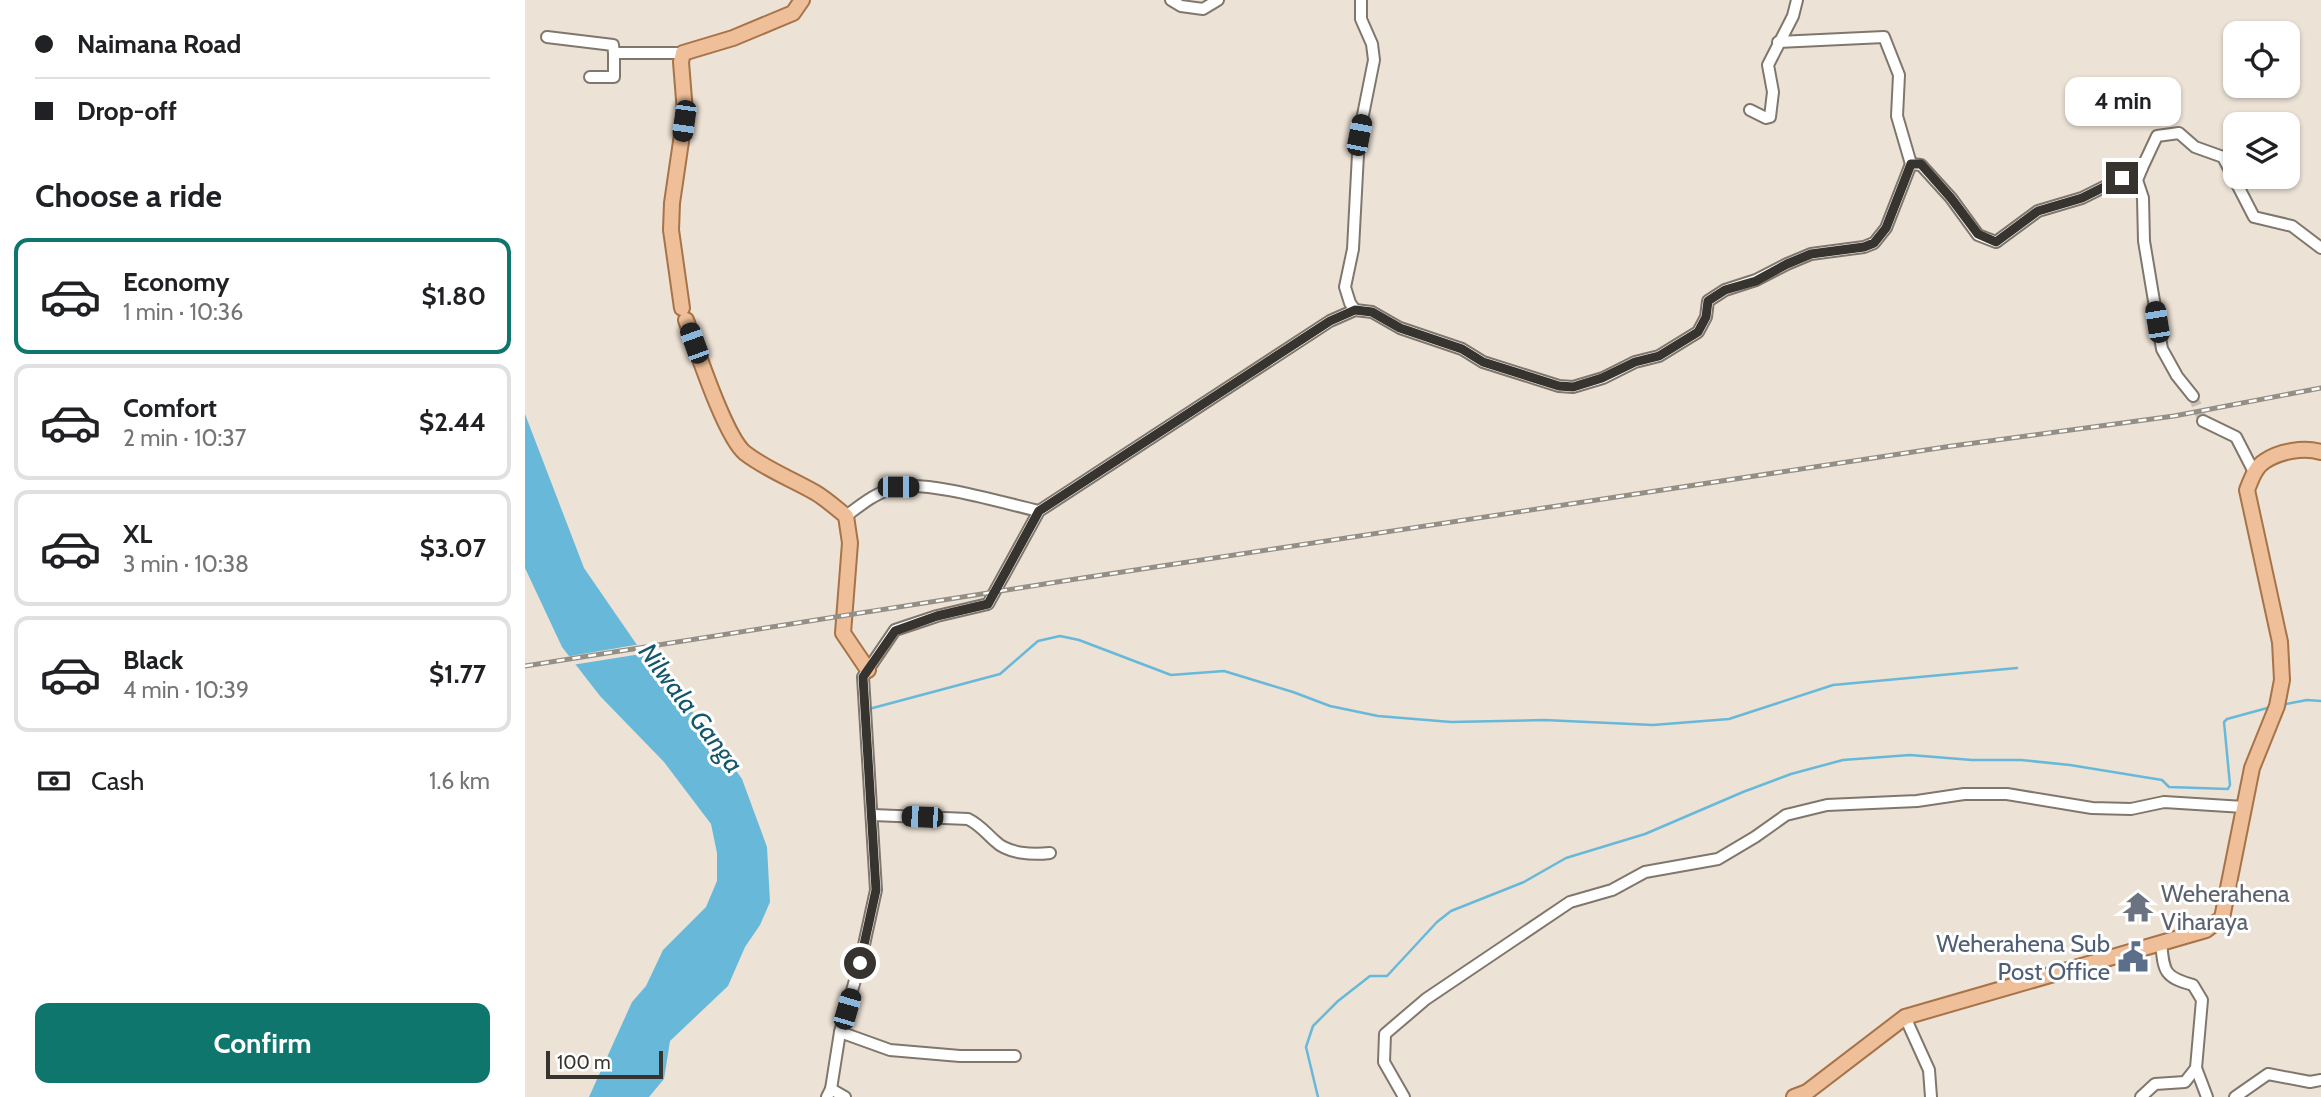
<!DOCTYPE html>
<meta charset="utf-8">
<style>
:root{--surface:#fff;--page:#f2f2f2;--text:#202124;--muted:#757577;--line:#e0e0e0;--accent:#0f766e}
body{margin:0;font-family:Cabin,sans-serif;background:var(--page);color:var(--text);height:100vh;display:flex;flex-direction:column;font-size:26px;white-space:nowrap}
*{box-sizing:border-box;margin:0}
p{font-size:23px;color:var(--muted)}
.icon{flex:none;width:38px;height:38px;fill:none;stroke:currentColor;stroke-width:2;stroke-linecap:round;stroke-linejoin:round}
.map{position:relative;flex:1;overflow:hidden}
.panel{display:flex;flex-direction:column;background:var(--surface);width:525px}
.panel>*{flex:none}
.top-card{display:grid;align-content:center;height:154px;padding:0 35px;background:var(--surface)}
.controls{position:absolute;left:1698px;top:21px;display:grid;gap:14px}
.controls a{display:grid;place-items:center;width:77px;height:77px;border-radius:14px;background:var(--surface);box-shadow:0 2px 5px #0004;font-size:35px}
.scale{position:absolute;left:21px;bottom:18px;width:117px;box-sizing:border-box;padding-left:7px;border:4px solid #37342f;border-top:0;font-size:19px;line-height:24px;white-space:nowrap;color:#37342f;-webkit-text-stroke:5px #fff;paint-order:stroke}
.end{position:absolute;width:32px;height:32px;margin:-16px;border:9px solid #37342f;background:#fff;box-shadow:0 0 0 4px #fff}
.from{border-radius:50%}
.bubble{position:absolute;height:49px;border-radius:14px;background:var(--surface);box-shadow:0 2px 5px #0004;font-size:23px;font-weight:700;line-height:49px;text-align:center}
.car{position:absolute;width:21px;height:42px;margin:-21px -10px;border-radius:9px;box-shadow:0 0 5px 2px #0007;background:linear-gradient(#222 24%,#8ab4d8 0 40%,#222 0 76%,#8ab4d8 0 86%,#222 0)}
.top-card b{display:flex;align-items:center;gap:24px;height:66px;font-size:26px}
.top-card b+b{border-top:2px solid var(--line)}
.top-card i{width:18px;height:18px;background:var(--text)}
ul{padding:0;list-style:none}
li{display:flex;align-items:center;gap:21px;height:116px;margin:0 14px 10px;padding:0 21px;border:4px solid var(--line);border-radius:14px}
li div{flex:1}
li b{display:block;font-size:26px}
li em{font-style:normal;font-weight:700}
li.current{border-color:var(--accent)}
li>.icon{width:63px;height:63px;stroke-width:1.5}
h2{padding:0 35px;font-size:32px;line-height:84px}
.pay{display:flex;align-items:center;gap:18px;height:77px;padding:0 35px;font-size:26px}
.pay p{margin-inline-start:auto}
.action{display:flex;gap:14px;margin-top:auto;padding:14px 35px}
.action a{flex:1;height:80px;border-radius:14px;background:var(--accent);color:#fff;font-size:28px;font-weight:700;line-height:80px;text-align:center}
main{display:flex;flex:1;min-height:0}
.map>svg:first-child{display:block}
.water{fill:#68b9d9}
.pier{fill:#ece2d6}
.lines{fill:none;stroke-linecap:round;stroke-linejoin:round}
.stream{stroke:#68b9d9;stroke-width:2.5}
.minor-tunnel{stroke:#c8bfb5;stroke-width:10;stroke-dasharray:10 5;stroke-linecap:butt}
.minor-casing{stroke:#80776c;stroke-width:14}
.major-casing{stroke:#a77348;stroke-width:18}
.minor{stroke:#fff;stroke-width:10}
.major{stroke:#efbf99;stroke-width:14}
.rail-casing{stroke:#948e85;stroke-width:5}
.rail{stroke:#fff;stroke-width:2.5;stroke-dasharray:8;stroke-linecap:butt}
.route{stroke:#37342f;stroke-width:9}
.labels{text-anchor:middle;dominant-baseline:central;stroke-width:6;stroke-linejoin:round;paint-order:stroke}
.worship-label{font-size:24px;fill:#5b616d;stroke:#fff;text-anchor:start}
.service-label{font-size:24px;fill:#4e5e75;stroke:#fff;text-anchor:end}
.water-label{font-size:26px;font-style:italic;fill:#14576d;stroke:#fff}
</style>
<main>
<section class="panel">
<div class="top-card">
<b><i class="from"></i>Naimana Road</b>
<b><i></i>Drop-off</b>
</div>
<h2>Choose a ride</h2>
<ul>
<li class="current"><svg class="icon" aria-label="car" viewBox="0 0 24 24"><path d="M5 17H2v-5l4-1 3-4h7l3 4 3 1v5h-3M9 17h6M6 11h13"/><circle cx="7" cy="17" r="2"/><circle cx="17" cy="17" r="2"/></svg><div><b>Economy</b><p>1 min · 10:36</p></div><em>$1.80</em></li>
<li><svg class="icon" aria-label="car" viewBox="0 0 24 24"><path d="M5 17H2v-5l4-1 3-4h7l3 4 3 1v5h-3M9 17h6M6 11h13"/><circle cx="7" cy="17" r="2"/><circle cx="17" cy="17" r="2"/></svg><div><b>Comfort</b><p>2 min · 10:37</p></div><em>$2.44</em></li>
<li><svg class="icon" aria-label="car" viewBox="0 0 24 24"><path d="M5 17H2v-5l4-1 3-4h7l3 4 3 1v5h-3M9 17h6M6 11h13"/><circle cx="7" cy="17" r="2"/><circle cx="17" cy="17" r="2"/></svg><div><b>XL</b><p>3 min · 10:38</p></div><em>$3.07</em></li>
<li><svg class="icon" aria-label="car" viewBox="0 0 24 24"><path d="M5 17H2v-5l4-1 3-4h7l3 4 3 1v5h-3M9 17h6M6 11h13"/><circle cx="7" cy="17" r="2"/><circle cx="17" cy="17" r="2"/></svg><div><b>Black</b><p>4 min · 10:39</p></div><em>$1.77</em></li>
</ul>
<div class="pay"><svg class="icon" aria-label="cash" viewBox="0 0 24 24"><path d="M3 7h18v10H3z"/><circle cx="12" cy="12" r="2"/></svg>Cash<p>1.6 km</p></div>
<div class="action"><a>Confirm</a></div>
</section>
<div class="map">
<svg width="1796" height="1097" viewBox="0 0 1796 1097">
<rect width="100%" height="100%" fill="#ece2d6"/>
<!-- water -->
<polygon class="water" points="0,414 59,568 123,661 180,726 217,779 242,847 245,902 235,925 220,947 203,986 145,1041 139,1079 124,1097 64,1097 107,1002 121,986 138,950 181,907 192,881 192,853 186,824 139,762 75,696 37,647 0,568"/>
<!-- pier -->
<polygon class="pier" points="116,644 122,653 47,665 40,657"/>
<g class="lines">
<!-- stream -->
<g class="stream">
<polyline points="1756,705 1782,700 1796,701"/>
<polyline points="344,709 475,674 513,641 535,636 554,640 646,675 699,671 768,692 805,706 853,716 926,722 1019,720 1128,725 1204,719 1308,685 1492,668"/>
<polyline points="793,1097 781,1047 788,1026 813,1001 845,976 862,976 912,922 926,911 999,882 1041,858 1120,834 1218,792 1266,774 1318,760 1385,755 1447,760 1496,760 1545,765 1637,780 1644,787 1703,789 1705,785 1699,722 1702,719 1746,707"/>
</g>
<!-- minor-tunnel -->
<polyline class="minor-tunnel" points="1668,396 1678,421"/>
<!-- minor casing -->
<g class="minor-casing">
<g id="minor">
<polyline points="646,0 656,6 678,9 693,0"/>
<polyline points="22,37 88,45 89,53"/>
<polyline points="1253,42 1359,37 1374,75 1372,116 1386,164"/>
<polyline points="65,77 89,77 89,53 158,53"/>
<polyline points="1225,110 1241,118 1245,117 1248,92 1243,65 1268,16 1272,0"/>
<polyline points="1386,164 1396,165 1426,198 1453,235 1471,242 1513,211 1557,198 1617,168 1632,136 1654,133 1670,147 1698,157 1729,217 1767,226 1796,248"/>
<polyline points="1617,168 1612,180 1618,198 1619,241 1637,349 1652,376 1668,396"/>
<polyline points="830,310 825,303 820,287 828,249 834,135 849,60 847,44 836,19 836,0"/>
<polyline points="1678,421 1711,437 1729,472"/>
<path d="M321,516C337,504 353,491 373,487C406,481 478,503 514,511"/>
<path d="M348,815L443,819C455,825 460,832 470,841C483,854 508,855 525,853"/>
<polyline points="1380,1017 1404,1070 1406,1097"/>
<polyline points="315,1032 365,1050 435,1056 490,1056"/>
<polyline points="1671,1068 1682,1097"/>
<polyline points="306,1089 320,1097"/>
<polyline points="302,1097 306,1089 315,1032 335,963 351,890 338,677 370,630 412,616 463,604 514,511 805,321 830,310 847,312 875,328 937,349 958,362 1034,386 1048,387 1078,378 1110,362 1134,356 1173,332 1181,317 1183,301 1200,290 1231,280 1262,264 1286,254 1339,247 1349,243 1361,228 1386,164"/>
<polyline points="879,1097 859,1062 860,1034 901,999 1045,902 1087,890 1120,872 1193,859 1230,837 1261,815 1302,805 1392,801 1439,794 1482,794 1567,808 1606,809 1639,802 1719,807"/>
<path d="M1616,1097L1630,1084L1660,1082L1671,1068L1677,1000L1668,985C1639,977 1639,972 1636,943"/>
<polyline points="1710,1097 1743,1074 1785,1082 1796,1080"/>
</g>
</g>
<!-- major casing -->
<g class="major-casing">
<g id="major">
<polyline points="160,112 156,62 158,53 208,38 268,13 277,0"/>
<polyline points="157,308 146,230 147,203 159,121"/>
<path d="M161,320C171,347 200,437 220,453C242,470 267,479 291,493C301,499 311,508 321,516L325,543L318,633L343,670"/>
<path d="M1269,1097L1282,1092L1380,1017L1681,930L1697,918L1727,768L1752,706L1757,680L1755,642L1722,490C1726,480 1730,467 1740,461C1755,451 1779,447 1796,452"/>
</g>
</g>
<!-- minor -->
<use href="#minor" class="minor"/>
<!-- major -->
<use href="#major" class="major"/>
<!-- rail casing -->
<g class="rail-casing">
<polyline id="rail" points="0,666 551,579 1427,446 1649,416 1796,388"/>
</g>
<!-- rail -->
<use href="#rail" class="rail"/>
</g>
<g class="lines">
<!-- route -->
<polyline class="route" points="335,963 351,890 338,677 370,631 412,616 463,604 514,511 805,321 830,310 847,312 875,328 937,349 958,362 1034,386 1048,387 1077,378 1110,362 1134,356 1173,332 1181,317 1183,301 1200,290 1231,281 1262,264 1286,254 1339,247 1349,243 1361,228 1386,164 1396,164 1426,198 1453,234 1471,242 1513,211 1557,198 1597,178"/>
</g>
<!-- icons -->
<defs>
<g id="temple-bare" transform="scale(2.415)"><path d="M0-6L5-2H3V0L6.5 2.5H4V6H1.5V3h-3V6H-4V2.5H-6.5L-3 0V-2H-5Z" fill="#6b7280" stroke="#fff" stroke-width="2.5" paint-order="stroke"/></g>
<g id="civic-bare" transform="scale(2.415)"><path d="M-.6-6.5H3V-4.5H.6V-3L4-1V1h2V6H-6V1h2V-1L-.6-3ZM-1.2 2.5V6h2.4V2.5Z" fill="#5c6f8a" stroke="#fff" stroke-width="2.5" paint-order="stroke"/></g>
</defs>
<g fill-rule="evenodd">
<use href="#temple-bare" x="1613" y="907"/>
<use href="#civic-bare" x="1608" y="957"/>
</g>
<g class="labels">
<!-- worship labels -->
<g class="worship-label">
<text x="1636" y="893">Weherahena<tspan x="1636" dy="28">Viharaya</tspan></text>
</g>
<!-- service labels -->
<g class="service-label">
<text x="1585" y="943">Weherahena Sub<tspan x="1585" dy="28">Post Office</tspan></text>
</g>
<!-- water labels -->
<g class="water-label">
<text transform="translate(166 708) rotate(53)">Nilwala Ganga</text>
</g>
</g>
</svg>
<div class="controls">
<a><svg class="icon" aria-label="locate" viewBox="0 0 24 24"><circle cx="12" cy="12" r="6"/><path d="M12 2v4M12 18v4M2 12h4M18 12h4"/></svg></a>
<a><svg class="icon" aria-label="layers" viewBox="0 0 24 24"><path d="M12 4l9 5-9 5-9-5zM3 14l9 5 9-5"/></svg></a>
</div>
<div class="scale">100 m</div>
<i class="end from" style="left:335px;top:963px"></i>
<i class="end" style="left:1597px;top:178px"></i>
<div class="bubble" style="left:1540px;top:77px;width:116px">4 min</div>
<i class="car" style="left:159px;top:121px;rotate:188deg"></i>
<i class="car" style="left:834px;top:135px;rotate:11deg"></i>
<i class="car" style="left:1632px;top:322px;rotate:351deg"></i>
<i class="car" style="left:169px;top:343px;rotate:340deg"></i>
<i class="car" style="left:373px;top:487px;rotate:90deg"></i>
<i class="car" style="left:397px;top:817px;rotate:272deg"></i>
<i class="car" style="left:322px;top:1009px;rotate:16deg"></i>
</div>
</main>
